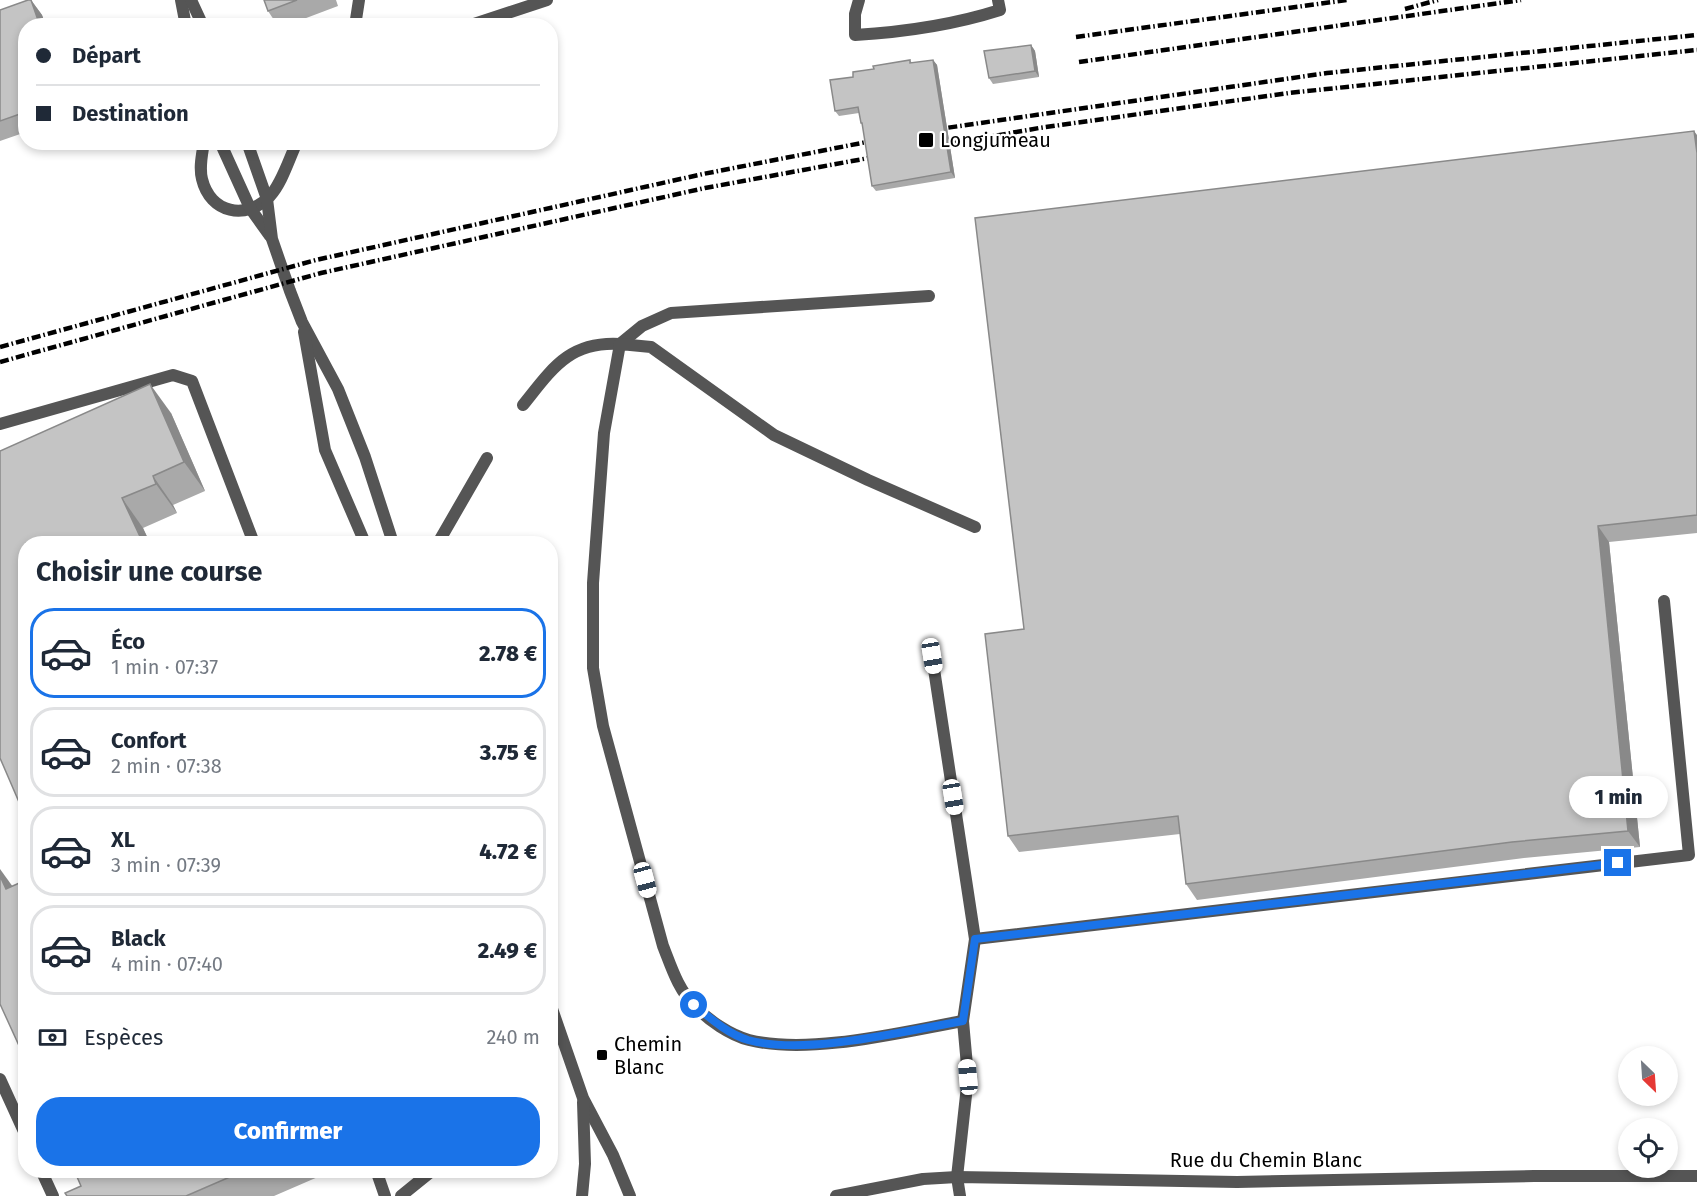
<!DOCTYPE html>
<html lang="fr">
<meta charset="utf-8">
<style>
:root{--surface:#fff;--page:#f6f6f7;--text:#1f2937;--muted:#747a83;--line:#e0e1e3;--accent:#1a73e8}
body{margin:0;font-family:"Fira Sans",sans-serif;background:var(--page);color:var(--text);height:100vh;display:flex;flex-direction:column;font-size:22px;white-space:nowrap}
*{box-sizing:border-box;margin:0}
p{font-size:20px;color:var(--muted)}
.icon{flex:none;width:33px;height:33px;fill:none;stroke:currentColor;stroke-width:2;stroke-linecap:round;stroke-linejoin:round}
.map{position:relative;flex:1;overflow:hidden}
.details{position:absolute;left:18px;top:536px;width:540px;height:642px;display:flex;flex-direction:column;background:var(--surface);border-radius:24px;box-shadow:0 3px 9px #0003}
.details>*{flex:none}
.top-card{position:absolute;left:18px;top:18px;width:540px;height:132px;border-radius:24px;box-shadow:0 3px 9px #0003;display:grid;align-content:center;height:132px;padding:0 18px;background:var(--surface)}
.needle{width:39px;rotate:155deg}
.buttons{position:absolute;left:1618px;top:1046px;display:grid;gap:12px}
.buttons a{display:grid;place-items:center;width:60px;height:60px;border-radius:50%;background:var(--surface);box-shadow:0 3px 9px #0003;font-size:30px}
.end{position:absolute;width:27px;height:27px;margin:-14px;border:8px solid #1a73e8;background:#fff;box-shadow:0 0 0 3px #fff}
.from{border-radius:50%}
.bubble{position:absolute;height:42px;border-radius:21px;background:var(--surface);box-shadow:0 3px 9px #0003;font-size:20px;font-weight:800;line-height:42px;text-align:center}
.car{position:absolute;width:18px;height:36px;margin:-18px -9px;border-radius:8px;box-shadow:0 0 4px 2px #0007;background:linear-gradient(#fff 24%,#345 0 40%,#fff 0 76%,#345 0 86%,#fff 0)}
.top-card b{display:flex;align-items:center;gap:21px;height:57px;font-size:22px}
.top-card b+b{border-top:2px solid var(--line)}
.top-card i{width:15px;height:15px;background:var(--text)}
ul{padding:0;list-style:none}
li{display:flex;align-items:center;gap:18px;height:90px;margin:0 12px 9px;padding:0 6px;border:3px solid var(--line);border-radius:24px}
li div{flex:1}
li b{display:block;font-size:22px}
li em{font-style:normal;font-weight:800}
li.current{border-color:var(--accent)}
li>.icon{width:54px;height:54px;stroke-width:1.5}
h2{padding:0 18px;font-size:27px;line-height:72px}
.pay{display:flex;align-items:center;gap:15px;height:66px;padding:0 18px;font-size:22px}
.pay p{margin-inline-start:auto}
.primary-button{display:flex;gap:12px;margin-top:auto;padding:12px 18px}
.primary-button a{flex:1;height:69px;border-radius:24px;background:var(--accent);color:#fff;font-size:24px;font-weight:800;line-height:69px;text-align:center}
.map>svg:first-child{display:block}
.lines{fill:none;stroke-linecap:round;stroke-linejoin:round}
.service{stroke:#555;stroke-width:12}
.minor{stroke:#555;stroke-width:12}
.tertiary{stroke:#555;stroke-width:12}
.rail{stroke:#000;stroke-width:4.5;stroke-dasharray:9 3 1.5 3;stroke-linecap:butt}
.wall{fill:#a9a9a9}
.shaded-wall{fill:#898989}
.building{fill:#c4c4c4;stroke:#898989;stroke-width:1.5}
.route{stroke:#1a73e8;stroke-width:8}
.poi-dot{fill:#000;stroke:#fff;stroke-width:2}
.labels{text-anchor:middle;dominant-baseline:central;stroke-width:4.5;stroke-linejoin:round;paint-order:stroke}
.poi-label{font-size:20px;fill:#000;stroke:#fff;text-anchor:start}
.street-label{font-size:20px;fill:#000;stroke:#fff}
</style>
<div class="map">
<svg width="1697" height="1196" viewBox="0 0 1697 1196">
<rect width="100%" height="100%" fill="#fff"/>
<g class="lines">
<!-- service -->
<g class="service">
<path d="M859,0L855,14V35C905,32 953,25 1000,10L998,0"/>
<path d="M523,405C552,369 569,341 620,344L642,326L671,313L929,296"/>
<polyline points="0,424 173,375 192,381 254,543"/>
<polyline points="438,543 487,458"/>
<polyline points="932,656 975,939 963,1021"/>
<polyline points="975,939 1689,855 1664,601"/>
<polyline points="0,1079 26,1136"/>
<polyline points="41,1170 53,1196"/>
<polyline points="376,1170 385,1196"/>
<polyline points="401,1196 433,1170"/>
<path d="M960,1196L957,1177L968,1077L963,1021C901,1032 811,1055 749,1040C730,1035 708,1020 695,1006C678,990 671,966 663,946L603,726L593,668V583L604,433L620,344L651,347L774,435L868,480L975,527"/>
</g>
<!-- minor -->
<g class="minor">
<polyline points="355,26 359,0"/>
<polyline points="468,26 547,0"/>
<path d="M204,142C202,155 199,167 202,179C210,213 246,221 270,196C282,183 289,159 297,142"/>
<polyline points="836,1196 923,1179 957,1177 1237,1182 1534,1176 1697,1176"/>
</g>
<!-- tertiary -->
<g class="tertiary">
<polyline points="181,0 186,26"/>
<polyline points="191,0 203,26"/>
<polyline points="220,142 250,208 270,236"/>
<polyline points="247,142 267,199 272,239 290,291 302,322 338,389 365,457 393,543"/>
<polyline points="304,332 325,450 365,543"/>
<polyline points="550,1003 583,1098 613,1155 630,1196"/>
<polyline points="582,1196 585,1164 583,1102"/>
</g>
<!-- rail -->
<g class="rail">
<polyline points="1405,9 1438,0"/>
<polyline points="1076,37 1347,0"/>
<polyline points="1079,62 1521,0"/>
<polyline points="932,130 1327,73 1697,35"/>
<polyline points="932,147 1039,128 1289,93 1697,50"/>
<polyline points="0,347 316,260 703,174 882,139"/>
<polyline points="0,362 321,273 705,188 885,155"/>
</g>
</g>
<!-- wall -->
<g class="wall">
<polygon points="31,0 42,15 46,26 26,26 26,132 0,141 0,10"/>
<polygon points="264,0 336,0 338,6 285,26 278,26 268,11"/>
<polygon points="1031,45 1035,51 1039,77 993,84 989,78"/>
<polygon points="910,60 912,63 933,60 937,65 955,178 876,191 872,186 863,126 861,123 859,113 839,116 835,111 853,77 874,69"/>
<polygon points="1697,135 1697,533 1609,542 1640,847 1524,858 1197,900 1186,884 1180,834 1019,852 1008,836 1024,629"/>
<polygon points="171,413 205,491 173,505 177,513 143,528 150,543 26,543 26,813 22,809 0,451"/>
<polygon points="74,1170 334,1170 274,1196 67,1196 81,1186"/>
</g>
<!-- shaded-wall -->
<g class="shaded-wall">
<polygon points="31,0 42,15 46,26 40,26"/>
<polygon points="1031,45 1035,51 1039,77 1035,71"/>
<polygon points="933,60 937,65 955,178 951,172"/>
<polygon points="1694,131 1697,135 1697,154 1696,153"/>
<polygon points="150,384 171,413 205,491 184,462"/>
<polygon points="153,476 173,505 177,513 156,484"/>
<polygon points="122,498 143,528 150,543 143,543"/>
<polygon points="1598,526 1609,542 1640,847 1628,831"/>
<polygon points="0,869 13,887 6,889 0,876"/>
</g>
<!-- building -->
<g class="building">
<polygon points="28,0 31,0 40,26 26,26 26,124 24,124 20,114 0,121 0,10"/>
<polygon points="264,0 297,0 268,11"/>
<polygon points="1031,45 1035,71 989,78 984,51"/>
<polygon points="910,60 910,63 933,60 951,172 872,186 862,123 861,123 858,107 835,111 830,80 853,77 853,72 874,69 873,66"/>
<polygon points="1694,131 1697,153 1697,515 1598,526 1628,831 1512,842 1186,884 1178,816 1008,836 985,634 1024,629 975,218"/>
<polygon points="150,384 184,462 153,476 156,484 122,498 143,543 26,543 26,807 22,809 0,758 0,451"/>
<polygon points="0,876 6,889 26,880 26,1061 0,1004"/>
<polygon points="74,1170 246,1170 186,1196 67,1196 65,1193 81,1186"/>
</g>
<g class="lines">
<!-- route -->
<path class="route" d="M694,1005C710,1018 728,1034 748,1040C807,1056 903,1031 963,1021L975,939L1618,863"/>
</g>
<!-- markers -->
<g class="poi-dot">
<rect x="918" y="132" width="16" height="16" rx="3"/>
<rect x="596" y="1049" width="12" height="12" rx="3"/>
</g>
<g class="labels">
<!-- poi labels -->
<g class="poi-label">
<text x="940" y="140">Longjumeau</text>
<text x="614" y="1044">Chemin<tspan x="614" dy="23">Blanc</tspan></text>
</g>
<!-- street labels -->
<g class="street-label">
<text x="1266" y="1160">Rue du Chemin Blanc</text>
</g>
</g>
</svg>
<div class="buttons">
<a><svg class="needle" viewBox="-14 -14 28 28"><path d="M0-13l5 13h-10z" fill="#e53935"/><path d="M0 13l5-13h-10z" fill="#747a83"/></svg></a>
<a><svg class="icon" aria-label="locate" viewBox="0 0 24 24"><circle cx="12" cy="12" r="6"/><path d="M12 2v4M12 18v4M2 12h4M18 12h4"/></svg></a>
</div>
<i class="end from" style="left:694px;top:1005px"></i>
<i class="end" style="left:1618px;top:863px"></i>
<div class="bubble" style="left:1569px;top:776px;width:99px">1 min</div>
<i class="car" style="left:932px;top:656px;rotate:171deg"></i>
<i class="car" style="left:953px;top:797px;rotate:171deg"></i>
<i class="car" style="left:645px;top:880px;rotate:165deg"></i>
<i class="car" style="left:968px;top:1077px;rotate:355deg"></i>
<div class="top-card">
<b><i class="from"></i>Départ</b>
<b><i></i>Destination</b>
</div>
<section class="details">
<h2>Choisir une course</h2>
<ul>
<li class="current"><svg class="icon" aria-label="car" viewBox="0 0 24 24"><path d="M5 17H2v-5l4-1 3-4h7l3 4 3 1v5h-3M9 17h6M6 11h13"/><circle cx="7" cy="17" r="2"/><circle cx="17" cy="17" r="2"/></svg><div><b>Éco</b><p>1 min · 07:37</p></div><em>2.78 €</em></li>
<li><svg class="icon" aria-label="car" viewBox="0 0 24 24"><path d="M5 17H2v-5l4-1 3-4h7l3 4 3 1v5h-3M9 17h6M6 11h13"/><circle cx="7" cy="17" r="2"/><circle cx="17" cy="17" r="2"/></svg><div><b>Confort</b><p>2 min · 07:38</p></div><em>3.75 €</em></li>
<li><svg class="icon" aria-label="car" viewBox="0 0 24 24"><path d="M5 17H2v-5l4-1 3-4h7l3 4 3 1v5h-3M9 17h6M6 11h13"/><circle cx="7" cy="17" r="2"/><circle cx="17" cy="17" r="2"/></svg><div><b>XL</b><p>3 min · 07:39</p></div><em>4.72 €</em></li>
<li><svg class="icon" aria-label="car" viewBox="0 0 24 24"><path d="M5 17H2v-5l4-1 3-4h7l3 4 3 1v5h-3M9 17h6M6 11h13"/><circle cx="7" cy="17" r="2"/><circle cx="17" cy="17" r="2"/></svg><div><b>Black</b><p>4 min · 07:40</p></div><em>2.49 €</em></li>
</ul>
<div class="pay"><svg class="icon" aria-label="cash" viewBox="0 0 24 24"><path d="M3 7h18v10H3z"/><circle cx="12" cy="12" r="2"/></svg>Espèces<p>240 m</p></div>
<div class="primary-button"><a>Confirmer</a></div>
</section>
</div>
